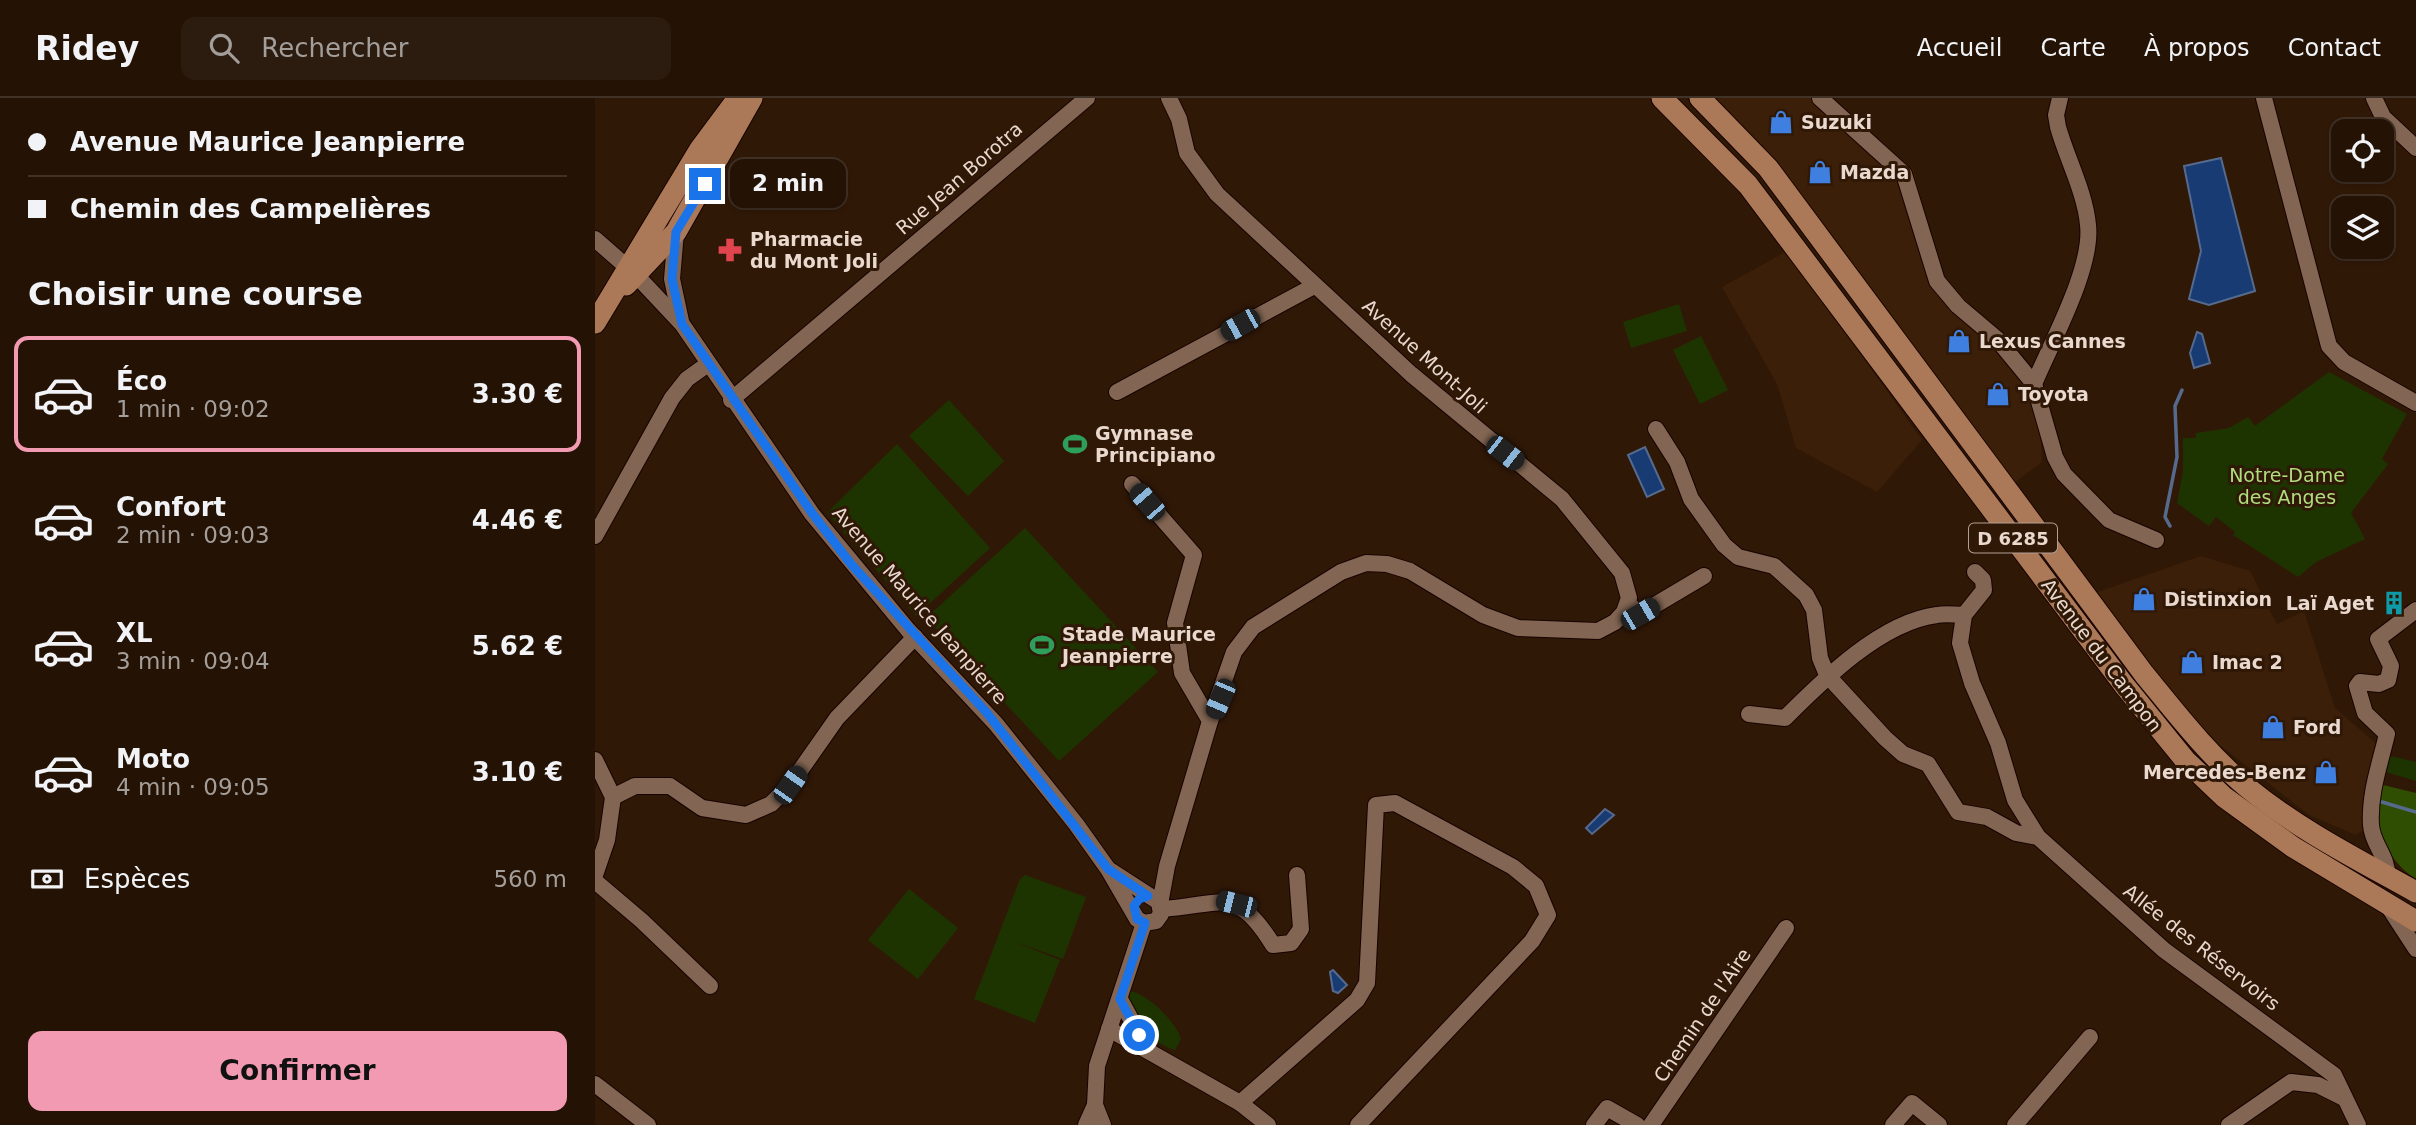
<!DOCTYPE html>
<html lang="fr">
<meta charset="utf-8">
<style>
:root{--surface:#241205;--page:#2c1b0f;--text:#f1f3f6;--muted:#a39e9a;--line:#413227;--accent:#f19ab2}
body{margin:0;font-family:"DejaVu Sans",sans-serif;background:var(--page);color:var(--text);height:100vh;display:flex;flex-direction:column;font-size:26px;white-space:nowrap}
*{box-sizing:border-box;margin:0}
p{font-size:23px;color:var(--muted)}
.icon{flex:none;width:38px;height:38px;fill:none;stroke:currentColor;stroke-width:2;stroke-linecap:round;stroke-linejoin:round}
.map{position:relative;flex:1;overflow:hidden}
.details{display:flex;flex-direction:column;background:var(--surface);width:595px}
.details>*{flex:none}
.hud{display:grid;align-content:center;height:154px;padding:0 28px;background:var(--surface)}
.tools{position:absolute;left:1736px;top:21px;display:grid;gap:14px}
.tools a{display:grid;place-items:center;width:63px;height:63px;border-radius:14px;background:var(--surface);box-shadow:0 2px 5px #0004,0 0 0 2px var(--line);font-size:35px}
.end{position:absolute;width:32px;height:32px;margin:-16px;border:9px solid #1a73e8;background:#fff;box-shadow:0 0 0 4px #fff}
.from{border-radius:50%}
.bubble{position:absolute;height:49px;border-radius:14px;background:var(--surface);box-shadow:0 2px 5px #0004,0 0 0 2px var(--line);font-size:23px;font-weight:600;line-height:49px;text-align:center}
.car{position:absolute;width:21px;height:42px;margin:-21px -10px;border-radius:9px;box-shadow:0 0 5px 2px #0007;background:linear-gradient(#222 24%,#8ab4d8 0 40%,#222 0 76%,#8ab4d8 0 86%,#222 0)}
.hud b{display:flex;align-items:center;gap:24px;height:66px;font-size:26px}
.hud b+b{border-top:2px solid var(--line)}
.hud i{width:18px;height:18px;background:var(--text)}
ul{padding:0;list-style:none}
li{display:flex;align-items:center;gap:21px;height:116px;margin:0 14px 10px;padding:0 14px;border:4px solid transparent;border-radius:14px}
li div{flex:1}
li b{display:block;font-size:26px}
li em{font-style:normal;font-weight:600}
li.current{border-color:var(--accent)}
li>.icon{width:63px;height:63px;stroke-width:1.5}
h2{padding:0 28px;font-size:32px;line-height:84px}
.pay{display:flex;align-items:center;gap:18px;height:77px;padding:0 28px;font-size:26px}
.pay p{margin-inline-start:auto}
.primary-button{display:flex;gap:14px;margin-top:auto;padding:14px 28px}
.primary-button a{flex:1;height:80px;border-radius:14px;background:var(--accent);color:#111;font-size:28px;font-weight:600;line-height:80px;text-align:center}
header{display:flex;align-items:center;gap:42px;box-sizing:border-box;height:98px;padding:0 35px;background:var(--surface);border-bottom:2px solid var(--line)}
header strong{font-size:33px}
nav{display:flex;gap:38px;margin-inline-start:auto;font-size:24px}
.search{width:490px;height:63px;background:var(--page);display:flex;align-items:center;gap:18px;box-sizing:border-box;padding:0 24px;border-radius:14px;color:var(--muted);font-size:26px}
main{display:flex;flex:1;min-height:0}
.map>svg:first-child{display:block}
.built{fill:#3c1f08}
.green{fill:#1e3400}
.forest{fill:#304e01}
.water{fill:#173b72;stroke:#566a8e;stroke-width:2}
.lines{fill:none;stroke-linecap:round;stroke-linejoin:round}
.stream{stroke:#566a8e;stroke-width:3.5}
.minor-casing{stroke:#170300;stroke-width:18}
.major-casing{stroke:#170300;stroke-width:23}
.minor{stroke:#826552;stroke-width:16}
.major{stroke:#ac7958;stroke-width:21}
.route{stroke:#1a73e8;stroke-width:9}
.labels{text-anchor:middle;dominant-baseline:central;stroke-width:6;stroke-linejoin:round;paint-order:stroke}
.shield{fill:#301807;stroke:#b29f93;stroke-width:2}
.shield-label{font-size:18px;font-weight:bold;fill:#ead9cf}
.poi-label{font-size:19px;font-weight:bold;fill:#ead9cf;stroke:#301807;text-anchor:start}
.street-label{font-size:19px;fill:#ead9cf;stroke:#301807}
.park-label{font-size:19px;fill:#afde7e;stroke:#301807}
</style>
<header>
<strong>Ridey</strong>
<div class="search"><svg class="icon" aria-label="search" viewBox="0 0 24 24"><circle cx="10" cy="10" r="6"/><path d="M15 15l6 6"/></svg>Rechercher</div>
<nav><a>Accueil</a><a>Carte</a><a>À propos</a><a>Contact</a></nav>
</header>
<main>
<section class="details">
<div class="hud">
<b><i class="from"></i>Avenue Maurice Jeanpierre</b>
<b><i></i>Chemin des Campelières</b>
</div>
<h2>Choisir une course</h2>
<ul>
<li class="current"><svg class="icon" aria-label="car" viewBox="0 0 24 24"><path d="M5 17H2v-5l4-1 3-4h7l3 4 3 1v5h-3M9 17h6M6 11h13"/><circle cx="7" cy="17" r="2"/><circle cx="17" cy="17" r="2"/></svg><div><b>Éco</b><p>1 min · 09:02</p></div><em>3.30 €</em></li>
<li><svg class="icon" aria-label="car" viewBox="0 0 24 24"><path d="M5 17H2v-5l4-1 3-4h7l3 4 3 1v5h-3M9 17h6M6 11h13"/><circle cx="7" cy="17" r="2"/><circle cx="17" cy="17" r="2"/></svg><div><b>Confort</b><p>2 min · 09:03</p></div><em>4.46 €</em></li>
<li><svg class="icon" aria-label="car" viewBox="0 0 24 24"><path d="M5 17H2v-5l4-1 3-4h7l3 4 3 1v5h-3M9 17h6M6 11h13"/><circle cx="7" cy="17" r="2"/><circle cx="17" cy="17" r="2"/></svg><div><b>XL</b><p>3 min · 09:04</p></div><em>5.62 €</em></li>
<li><svg class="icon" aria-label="car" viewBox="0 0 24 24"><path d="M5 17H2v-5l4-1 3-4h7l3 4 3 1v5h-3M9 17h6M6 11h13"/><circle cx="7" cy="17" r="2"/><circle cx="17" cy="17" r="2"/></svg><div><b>Moto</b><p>4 min · 09:05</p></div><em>3.10 €</em></li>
</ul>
<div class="pay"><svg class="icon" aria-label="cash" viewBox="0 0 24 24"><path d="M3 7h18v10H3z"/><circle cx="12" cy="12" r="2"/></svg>Espèces<p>560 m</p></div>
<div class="primary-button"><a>Confirmer</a></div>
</section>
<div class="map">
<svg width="1821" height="1027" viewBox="0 0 1821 1027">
<rect width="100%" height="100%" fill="#301807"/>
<!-- built -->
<g class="built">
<polygon points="1116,0 1237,0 1318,71 1346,171 1354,184 1432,266 1444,303 1447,364 1419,385 1184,70"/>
<polygon points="1192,153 1327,342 1282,394 1201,350 1182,286 1127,189"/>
<polygon points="1606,458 1655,473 1682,526 1709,513 1740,610 1784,648 1773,729 1761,737 1714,717 1607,633 1500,495"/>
</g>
<!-- green -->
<g class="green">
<polygon points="1084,206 1092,233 1036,250 1028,224"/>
<polygon points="1106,238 1133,292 1105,306 1078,252"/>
<polygon points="1734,274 1812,316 1787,361 1793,366 1756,415 1770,441 1721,464 1703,479 1638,437 1640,434 1621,419 1614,428 1582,405 1588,373 1588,340 1601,340 1601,335 1634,330 1653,319 1660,328"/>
<polygon points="354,302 409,363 373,398 314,338"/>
<polygon points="302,346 395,450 321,518 232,415"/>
<polygon points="430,430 563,574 464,663 331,520"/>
<polygon points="1791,657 1821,664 1821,683 1791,674"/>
<polygon points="430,777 491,799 468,861 420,844 465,862 440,925 379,901 425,781"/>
<polygon points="314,791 363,830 323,881 273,842"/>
<path d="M535,893C554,897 581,924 586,941L580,952C558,947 530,916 535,893Z"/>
</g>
<!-- forest -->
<path class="forest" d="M1784,686L1821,695V781C1803,770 1785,745 1780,724C1778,713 1782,697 1784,686Z"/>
<!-- water -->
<g class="water">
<polygon points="1626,60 1660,193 1614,207 1594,201 1606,153 1589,68"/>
<polygon points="1602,234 1607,236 1615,265 1599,270 1595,255"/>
<polygon points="1050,349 1069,391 1052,399 1033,357"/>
<polygon points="1010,711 1019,717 997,736 991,730"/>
<polygon points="738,872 752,887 743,895 738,893 735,874"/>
</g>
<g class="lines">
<!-- stream -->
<g class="stream">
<polyline points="1575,428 1570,419 1582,359 1580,308 1587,292"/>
<polyline points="1787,704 1821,714"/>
</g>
<!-- minor casing -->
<g class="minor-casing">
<g id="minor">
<polyline points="1225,0 1309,76 1342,183 1363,208 1402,241 1439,286 1460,359 1469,376 1514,422 1561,442"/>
<polyline points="1669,0 1734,248 1749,264 1821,305"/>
<polyline points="1779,0 1788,19 1821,50"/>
<polyline points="81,134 77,181 86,223"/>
<polyline points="0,141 41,177 87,226 217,416 313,532 401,626 481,726 513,771 542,821 549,825 561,823 566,816 564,804 513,771"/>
<path d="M1439,286C1456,245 1498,170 1493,127C1490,94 1472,61 1463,29L1461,17L1465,0"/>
<polyline points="522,294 719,188"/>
<polyline points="136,302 492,0"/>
<polyline points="1061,331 1082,364 1096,401 1129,447 1143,459 1179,468 1211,497 1219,512 1225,560 1232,577 1290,640 1308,656 1333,666 1363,714 1392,719 1421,735 1443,739"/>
<polyline points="537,386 599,457 580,525 587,575 615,623"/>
<polyline points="0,438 77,300 92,281 113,266"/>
<polyline points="1380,474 1388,482 1389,492 1369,517 1365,545 1377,585 1403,645 1420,702 1443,739 1569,852 1739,977 1763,1027"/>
<polyline points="1033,506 1045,516 1109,478"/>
<path d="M1154,616L1190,620C1228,582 1286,524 1342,517C1351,515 1360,517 1369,517"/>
<polyline points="0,662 18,699 12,742 0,777"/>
<polyline points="18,699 40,688 75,688 107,710 151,717 176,706 195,687 242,620 320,539"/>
<path d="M1792,778C1793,758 1777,746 1776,727C1774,696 1785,666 1792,636L1770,615L1762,588L1765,584L1784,586L1793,582L1796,568L1783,541L1821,512"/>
<polyline points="0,783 47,823 115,888"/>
<polyline points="565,806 572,768 615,623 639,554 658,529 746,474 771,465 792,466 815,473 888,517 923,530 1003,533 1020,524 1029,514 1034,500 1027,475 967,401 816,276 622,96 592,55 584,21 574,0"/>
<polyline points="1793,808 1821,851"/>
<path d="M566,811C626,808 640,785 678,847L696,845L706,831L702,777"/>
<polyline points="525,901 552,951"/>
<polyline points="514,931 645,1005 673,1027"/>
<polyline points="0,986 53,1027"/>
<polyline points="645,1005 762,902 772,885 781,707 800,705 918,769 941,788 953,817 937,843 763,1027"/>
<polyline points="491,1027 500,1007"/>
<polyline points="508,1027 500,1007 502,968 549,825"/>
<polyline points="999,1027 1012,1010 1042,1027"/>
<polyline points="1056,1027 1191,830"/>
<polyline points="1298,1027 1317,1005 1344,1027"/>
<polyline points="1420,1027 1495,939"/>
<polyline points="1634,1027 1696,984 1723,987 1749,1000"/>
</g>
</g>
<!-- major casing -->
<g class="major-casing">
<g id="major">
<polyline points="1067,0 1153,87 1529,587 1590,662 1629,699 1698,749 1821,823"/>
<path d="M1105,0L1173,70L1549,576C1581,615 1613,657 1653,690C1704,732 1764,762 1821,794"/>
<polyline points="31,187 81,134 157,0"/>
<polyline points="0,225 105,51 143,0"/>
</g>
</g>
<!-- minor -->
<use href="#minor" class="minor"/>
<!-- major -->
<use href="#major" class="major"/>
</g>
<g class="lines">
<!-- route -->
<polyline class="route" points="110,86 81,134 77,181 87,226 217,415 256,466 392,615 513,771 553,798 544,801 539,808 542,821 550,825 525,901 544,937"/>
</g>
<!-- icons -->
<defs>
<g id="shop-bare" transform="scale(1.89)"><path d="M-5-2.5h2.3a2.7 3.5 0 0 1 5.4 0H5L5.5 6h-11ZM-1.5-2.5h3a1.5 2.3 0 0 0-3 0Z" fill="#3f7fe0" stroke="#301807" stroke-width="2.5" paint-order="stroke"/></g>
<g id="pharmacy-bare" transform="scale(1.89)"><path d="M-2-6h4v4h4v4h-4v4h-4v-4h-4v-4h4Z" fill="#e0444e" stroke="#301807" stroke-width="2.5" paint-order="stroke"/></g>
<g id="stadium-bare" transform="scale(1.89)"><path d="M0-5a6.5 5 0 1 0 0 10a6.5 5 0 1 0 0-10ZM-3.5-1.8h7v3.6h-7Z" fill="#2e9e5b" stroke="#301807" stroke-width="2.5" paint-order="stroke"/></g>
<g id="building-bare" transform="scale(1.89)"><path d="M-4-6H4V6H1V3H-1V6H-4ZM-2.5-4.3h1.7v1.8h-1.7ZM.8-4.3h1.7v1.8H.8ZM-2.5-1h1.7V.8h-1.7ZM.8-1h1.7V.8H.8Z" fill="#0f9aa8" stroke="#301807" stroke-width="2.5" paint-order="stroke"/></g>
</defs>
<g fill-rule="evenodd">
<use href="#shop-bare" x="1186" y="24"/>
<use href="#shop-bare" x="1225" y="74"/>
<use href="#pharmacy-bare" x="135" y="152"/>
<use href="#shop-bare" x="1364" y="243"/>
<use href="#shop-bare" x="1403" y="296"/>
<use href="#stadium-bare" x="480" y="346"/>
<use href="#shop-bare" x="1549" y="501"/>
<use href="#building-bare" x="1799" y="505"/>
<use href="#stadium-bare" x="447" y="547"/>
<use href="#shop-bare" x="1597" y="564"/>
<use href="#shop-bare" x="1678" y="629"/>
<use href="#shop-bare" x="1731" y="674"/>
</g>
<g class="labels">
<!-- shield labels -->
<rect class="shield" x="1374" y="425.5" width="88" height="29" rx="5"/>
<g class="shield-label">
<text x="1418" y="440">D 6285</text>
</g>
<!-- poi labels -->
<g class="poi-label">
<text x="1206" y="24">Suzuki</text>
<text x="1245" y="74">Mazda</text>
<text x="155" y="141">Pharmacie<tspan x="155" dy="22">du Mont Joli</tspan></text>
<text x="1384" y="243">Lexus Cannes</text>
<text x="1423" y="296">Toyota</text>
<text x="500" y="335">Gymnase<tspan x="500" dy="22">Principiano</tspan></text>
<text x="1569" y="501">Distinxion</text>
<text x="1779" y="505" text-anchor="end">Laï Aget</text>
<text x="467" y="536">Stade Maurice<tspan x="467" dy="22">Jeanpierre</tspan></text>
<text x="1617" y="564">Imac 2</text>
<text x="1698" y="629">Ford</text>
<text x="1711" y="674" text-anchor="end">Mercedes-Benz</text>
</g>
<!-- street labels -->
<g class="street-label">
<text transform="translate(364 80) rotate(-41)">Rue Jean Borotra</text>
<text transform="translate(830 258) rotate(42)">Avenue Mont-Joli</text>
<text transform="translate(325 507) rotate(49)">Avenue Maurice Jeanpierre</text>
<text transform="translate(1507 557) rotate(53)">Avenue du Campon</text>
<text transform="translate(1607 849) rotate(38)">Allée des Réservoirs</text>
<text transform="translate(1107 917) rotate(-56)">Chemin de l'Aire</text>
</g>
<!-- park labels -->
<g class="park-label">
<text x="1692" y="377">Notre-Dame<tspan x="1692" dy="22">des Anges</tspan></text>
</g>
</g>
</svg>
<div class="tools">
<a><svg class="icon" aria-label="locate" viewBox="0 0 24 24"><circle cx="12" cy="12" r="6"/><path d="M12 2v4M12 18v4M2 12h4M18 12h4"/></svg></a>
<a><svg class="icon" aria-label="layers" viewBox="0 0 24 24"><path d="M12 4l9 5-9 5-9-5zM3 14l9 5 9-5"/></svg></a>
</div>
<i class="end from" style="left:544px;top:937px"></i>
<i class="end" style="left:110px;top:86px"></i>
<div class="bubble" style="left:135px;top:61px;width:116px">2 min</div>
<i class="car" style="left:645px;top:227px;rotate:241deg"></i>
<i class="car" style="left:910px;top:355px;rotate:128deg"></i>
<i class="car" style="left:552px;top:404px;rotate:319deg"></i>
<i class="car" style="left:1045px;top:516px;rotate:60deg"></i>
<i class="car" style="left:625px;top:601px;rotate:203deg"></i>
<i class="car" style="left:195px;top:687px;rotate:35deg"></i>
<i class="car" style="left:641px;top:806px;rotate:284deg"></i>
</div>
</main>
